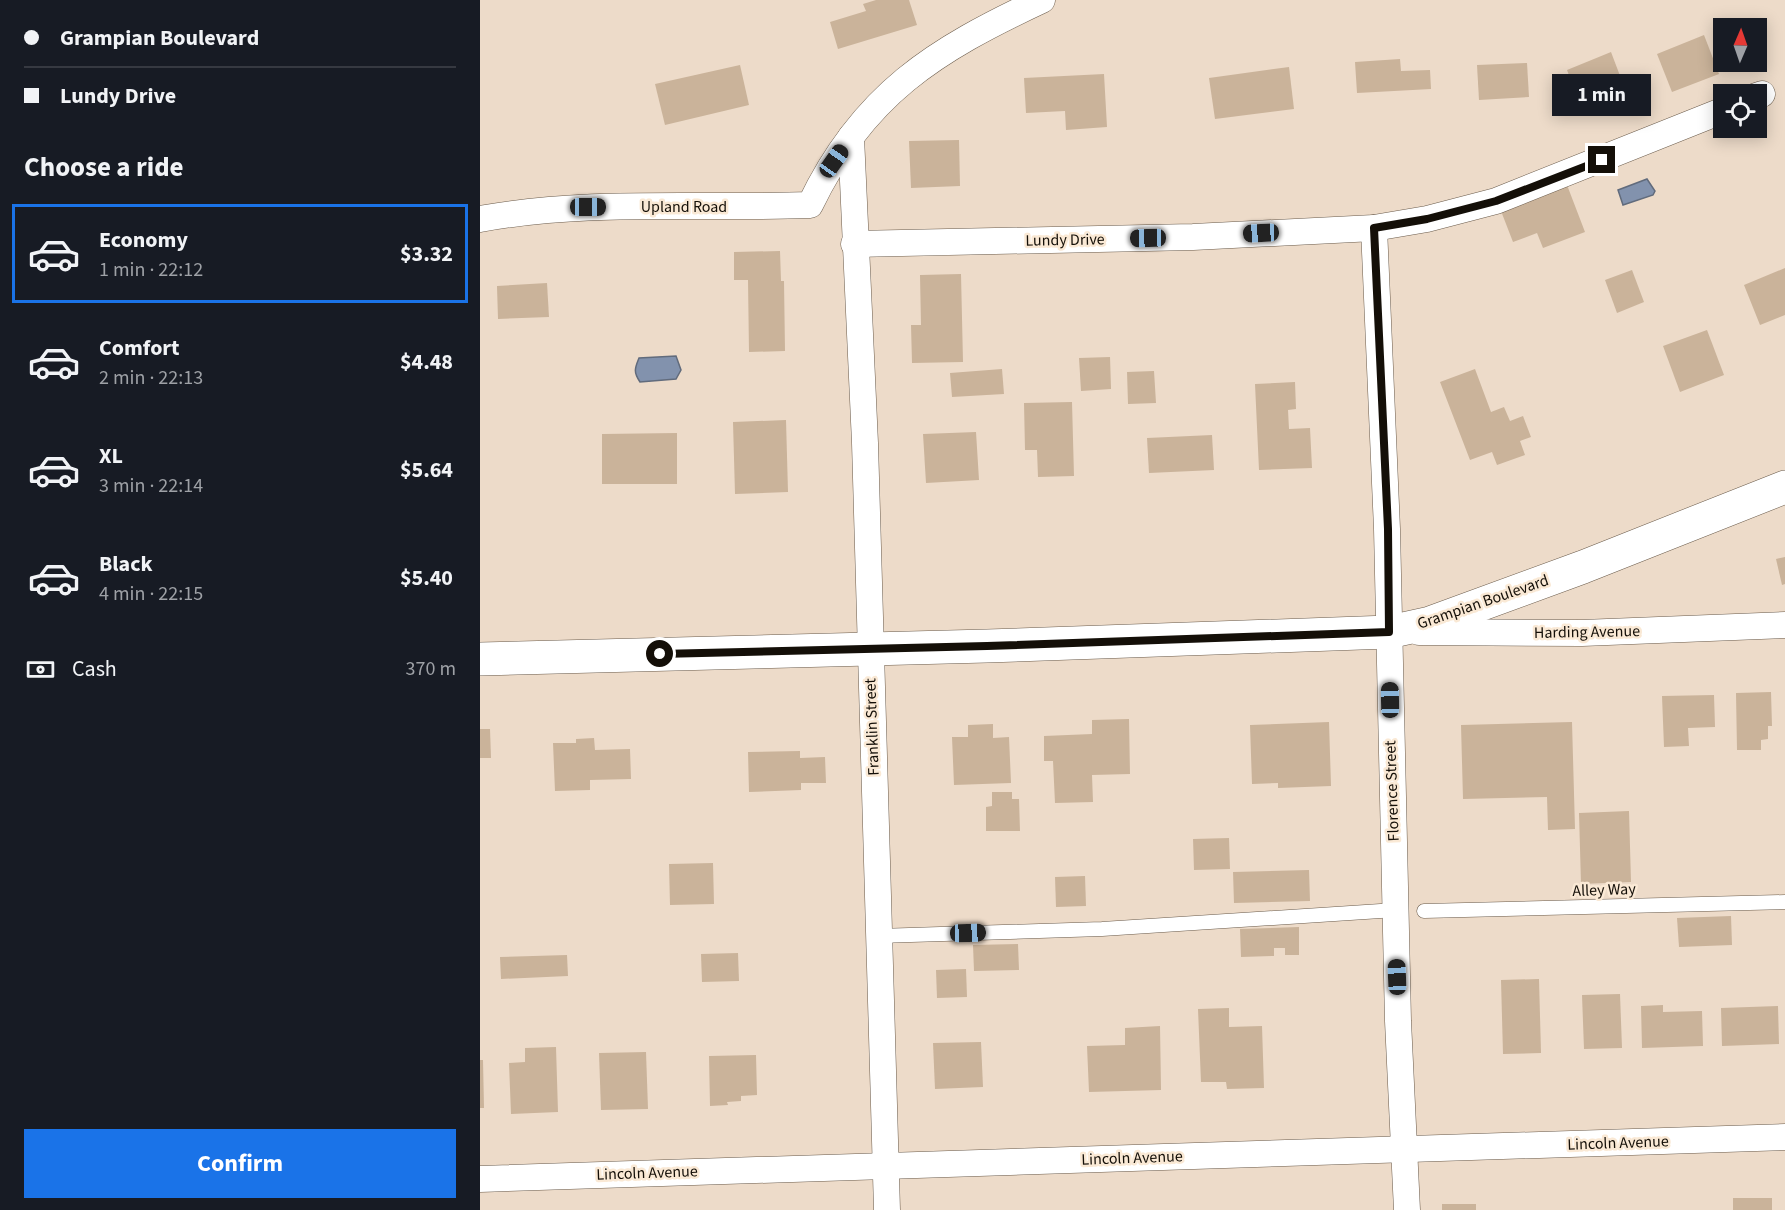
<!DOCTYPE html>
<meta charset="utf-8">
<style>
:root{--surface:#171b24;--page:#242831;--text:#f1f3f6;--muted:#9ea1a6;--line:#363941;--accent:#1a73e8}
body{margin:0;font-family:"Source Sans 3",sans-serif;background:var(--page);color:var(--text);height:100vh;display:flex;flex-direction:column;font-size:22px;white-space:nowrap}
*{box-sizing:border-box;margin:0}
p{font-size:20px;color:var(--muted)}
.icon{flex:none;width:33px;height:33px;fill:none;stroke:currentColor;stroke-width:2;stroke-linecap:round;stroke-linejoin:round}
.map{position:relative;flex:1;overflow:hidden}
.panel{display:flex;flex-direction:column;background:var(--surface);width:480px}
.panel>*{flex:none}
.banner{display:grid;align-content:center;height:132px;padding:0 24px;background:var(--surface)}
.needle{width:39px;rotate:2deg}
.controls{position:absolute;left:1233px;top:18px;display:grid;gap:12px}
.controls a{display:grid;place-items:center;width:54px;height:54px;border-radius:0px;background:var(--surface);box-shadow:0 3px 15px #0003;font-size:30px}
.end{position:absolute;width:27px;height:27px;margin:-14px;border:8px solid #140f08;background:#fff;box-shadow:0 0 0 3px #fff}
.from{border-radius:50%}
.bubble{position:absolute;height:42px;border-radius:0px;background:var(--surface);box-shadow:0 3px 15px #0003;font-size:20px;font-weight:700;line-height:42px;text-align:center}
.car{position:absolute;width:18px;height:36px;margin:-18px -9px;border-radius:8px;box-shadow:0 0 4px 2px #0007;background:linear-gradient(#222 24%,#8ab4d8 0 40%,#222 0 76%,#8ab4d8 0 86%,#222 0)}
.banner b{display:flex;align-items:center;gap:21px;height:57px;font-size:22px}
.banner b+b{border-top:2px solid var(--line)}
.banner i{width:15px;height:15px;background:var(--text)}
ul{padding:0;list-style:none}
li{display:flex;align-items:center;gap:18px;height:99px;margin:0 12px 9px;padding:0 12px;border:3px solid transparent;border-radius:0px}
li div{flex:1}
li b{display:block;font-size:22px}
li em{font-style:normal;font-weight:700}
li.active{border-color:var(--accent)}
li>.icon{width:54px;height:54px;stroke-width:1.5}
h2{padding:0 24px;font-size:27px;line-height:72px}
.pay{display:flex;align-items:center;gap:15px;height:66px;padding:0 24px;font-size:22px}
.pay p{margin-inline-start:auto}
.primary-button{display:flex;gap:12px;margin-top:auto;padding:12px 24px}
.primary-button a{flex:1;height:69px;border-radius:0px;background:var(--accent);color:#fff;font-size:24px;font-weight:700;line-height:69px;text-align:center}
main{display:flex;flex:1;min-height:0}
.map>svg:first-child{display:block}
.water{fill:#8292ad;stroke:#616b7c;stroke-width:1.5}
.building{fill:#cab39a}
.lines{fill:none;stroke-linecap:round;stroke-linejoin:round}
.service-casing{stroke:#6a5b4b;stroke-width:15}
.minor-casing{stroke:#6a5b4b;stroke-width:27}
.tertiary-casing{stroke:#6a5b4b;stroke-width:34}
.service{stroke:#fff;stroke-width:14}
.minor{stroke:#fff;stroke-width:26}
.tertiary{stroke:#fff;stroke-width:33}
.route{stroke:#140f08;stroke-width:8}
.labels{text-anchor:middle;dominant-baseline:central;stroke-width:5;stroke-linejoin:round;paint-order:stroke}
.street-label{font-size:16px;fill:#140f08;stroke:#fae9d5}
</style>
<main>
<section class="panel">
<div class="banner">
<b><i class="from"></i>Grampian Boulevard</b>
<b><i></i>Lundy Drive</b>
</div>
<h2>Choose a ride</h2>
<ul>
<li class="active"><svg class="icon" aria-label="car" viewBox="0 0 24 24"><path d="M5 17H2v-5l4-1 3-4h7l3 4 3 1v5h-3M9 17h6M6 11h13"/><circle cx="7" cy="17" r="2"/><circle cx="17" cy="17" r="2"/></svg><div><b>Economy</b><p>1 min · 22:12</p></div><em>$3.32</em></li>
<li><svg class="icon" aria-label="car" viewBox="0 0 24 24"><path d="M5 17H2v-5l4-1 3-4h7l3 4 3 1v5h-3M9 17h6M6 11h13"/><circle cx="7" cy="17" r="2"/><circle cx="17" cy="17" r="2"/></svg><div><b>Comfort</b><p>2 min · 22:13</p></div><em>$4.48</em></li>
<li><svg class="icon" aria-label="car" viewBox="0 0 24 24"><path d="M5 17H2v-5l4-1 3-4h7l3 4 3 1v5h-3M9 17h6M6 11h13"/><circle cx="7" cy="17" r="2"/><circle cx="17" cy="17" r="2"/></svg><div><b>XL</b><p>3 min · 22:14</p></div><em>$5.64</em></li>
<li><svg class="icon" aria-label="car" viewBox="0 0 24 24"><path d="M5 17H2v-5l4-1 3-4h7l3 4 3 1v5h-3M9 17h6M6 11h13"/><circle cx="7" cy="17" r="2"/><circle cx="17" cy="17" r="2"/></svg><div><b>Black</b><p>4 min · 22:15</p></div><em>$5.40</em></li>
</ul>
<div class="pay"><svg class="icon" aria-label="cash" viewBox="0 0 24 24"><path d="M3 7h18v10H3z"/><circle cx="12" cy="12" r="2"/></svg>Cash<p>370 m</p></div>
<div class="primary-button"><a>Confirm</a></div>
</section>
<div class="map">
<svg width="1305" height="1210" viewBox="0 0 1305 1210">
<rect width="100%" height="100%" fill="#eddbc9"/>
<!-- water -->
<g class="water">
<polygon points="1167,179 1175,191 1173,195 1143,205 1138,190"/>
<path d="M196,356L201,370L196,379L160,382C153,372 155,368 159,358Z"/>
</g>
<!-- building -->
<g class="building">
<polygon points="396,0 429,0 437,25 358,49 350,22 386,11 383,4"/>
<polygon points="1224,35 1239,74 1192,92 1177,54"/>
<polygon points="1131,52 1145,89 1127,96 1124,89 1098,99 1087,70"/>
<polygon points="920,59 921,71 950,70 951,89 877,93 875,62"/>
<polygon points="1047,63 1049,97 999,100 997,65"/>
<polygon points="260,65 269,105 185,125 175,84"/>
<polygon points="809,67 814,109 735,119 729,78"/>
<polygon points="624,74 627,127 586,130 585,111 546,113 544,78"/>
<polygon points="479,140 480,186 431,188 429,141"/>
<polygon points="1087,185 1105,232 1063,248 1057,233 1033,242 1021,211"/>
<polygon points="300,251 301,281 304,281 305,351 269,352 268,280 254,280 254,252"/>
<polygon points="1305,268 1305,315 1280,325 1264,285"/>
<polygon points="1152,270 1164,302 1137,313 1125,280"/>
<polygon points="481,274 483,362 432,363 431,325 441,325 440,275"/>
<polygon points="67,283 69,317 18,319 17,286"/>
<polygon points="1227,330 1244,375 1200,392 1183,346"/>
<polygon points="630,357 631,389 601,391 599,358"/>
<polygon points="522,369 524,394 472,397 470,373"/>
<polygon points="995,369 1011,412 1024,407 1030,421 1043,416 1051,437 1040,441 1045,455 1017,465 1012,452 990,460 960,382"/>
<polygon points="674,371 676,403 648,404 647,372"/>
<polygon points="815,382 816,409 808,410 809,429 830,428 832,468 779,470 775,384"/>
<polygon points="592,402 594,476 558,477 557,450 545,450 544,403"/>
<polygon points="306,420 308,492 255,494 253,422"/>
<polygon points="496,432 499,480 446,483 443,434"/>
<polygon points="197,433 197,484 122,484 122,434"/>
<polygon points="732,435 734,470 669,473 667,438"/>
<polygon points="1305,557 1305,584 1302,585 1296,559"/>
<polygon points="1291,692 1292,726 1288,726 1288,739 1281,740 1281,750 1257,750 1256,693"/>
<polygon points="1234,695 1235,727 1208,728 1209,746 1184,747 1182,696"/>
<polygon points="649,719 650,774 612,775 613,802 575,803 573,761 564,761 564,736 612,734 612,720"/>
<polygon points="849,722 851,786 798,788 798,783 772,784 770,725"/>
<polygon points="1092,722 1095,829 1068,830 1067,797 983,799 981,725"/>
<polygon points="513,724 513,738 529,737 531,783 474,785 472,737 488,737 488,725"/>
<polygon points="0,729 10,729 11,758 0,758"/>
<polygon points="114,738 115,750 150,749 151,779 110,780 110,790 75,791 73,743 96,743 96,739"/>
<polygon points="320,751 320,758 345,757 346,783 321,783 321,790 269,792 268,752"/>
<polygon points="512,792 532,792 532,799 539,799 540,831 506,831 506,807 512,806"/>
<polygon points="1149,811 1151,882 1101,884 1099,813"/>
<polygon points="749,838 750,869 714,870 713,839"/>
<polygon points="233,863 234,904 190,905 189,864"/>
<polygon points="829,870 830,901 754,903 753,872"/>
<polygon points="605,876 606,906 576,907 575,877"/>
<polygon points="1251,916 1252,945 1199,947 1197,918"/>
<polygon points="819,927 819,955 805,955 805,948 794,948 794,956 761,957 760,929"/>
<polygon points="538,944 539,970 494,971 493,945"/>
<polygon points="258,953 259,981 222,982 221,954"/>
<polygon points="87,955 88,976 21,979 20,957"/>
<polygon points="486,969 487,997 457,998 456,970"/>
<polygon points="1059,979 1061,1053 1023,1054 1021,980"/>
<polygon points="1140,994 1142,1048 1104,1049 1102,995"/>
<polygon points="1183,1005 1183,1012 1222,1011 1223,1046 1162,1048 1161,1006"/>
<polygon points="1298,1006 1299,1044 1242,1046 1241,1008"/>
<polygon points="749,1008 749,1027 782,1026 784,1088 747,1089 746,1082 721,1082 718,1009"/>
<polygon points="680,1026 681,1090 609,1092 607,1046 645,1045 645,1028"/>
<polygon points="501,1042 503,1087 455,1089 453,1043"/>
<polygon points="76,1047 78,1112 31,1114 29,1063 45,1062 45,1048"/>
<polygon points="166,1052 168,1109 121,1110 119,1053"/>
<polygon points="276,1055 277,1095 261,1096 261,1101 247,1102 248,1105 230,1106 229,1056"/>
<polygon points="0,1060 3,1060 4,1108 0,1108"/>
<rect x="1253" y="1198" width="39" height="12"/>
<rect x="962" y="1204" width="34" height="6"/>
</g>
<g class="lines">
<!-- service casing -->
<g class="service-casing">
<g id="service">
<polyline points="944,911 1305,902"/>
<polyline points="398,936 622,929 916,910"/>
</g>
</g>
<!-- minor casing -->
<g class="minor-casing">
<g id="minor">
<polyline points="1276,96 1282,94"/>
<polyline points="371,137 385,443 407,1210"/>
<path d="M0,219C109,199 220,209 330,205C383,94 455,50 562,0"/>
<polyline points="894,228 907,529 918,1021 927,1210"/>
<polyline points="374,244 713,237 894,228 947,219 1016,201 1244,110"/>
<polyline points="939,632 1102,633 1305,625"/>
<polyline points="0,1179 1305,1137"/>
</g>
</g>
<!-- tertiary casing -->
<g class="tertiary-casing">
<polyline id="tertiary" points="0,659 507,646 909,632 950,623 1103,567 1305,487"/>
</g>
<!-- service -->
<use href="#service" class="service"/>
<!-- minor -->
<use href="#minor" class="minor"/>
<!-- tertiary -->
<use href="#tertiary" class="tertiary"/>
</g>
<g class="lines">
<!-- route -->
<polyline class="route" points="180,654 507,646 909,632 908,529 894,228 947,219 1016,201 1122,160"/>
</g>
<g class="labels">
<!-- street labels -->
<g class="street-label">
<text x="204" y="207">Upland Road</text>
<text transform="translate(585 240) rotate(-1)">Lundy Drive</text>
<text transform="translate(1003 602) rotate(-19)">Grampian Boulevard</text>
<text transform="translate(1107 632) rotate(-1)">Harding Avenue</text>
<text transform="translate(392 727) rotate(-92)">Franklin Street</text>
<text transform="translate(912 791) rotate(-92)">Florence Street</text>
<text transform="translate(1124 890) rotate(-2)">Alley Way</text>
<text transform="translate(1138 1143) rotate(-2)">Lincoln Avenue</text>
<text transform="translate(652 1158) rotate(-2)">Lincoln Avenue</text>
<text transform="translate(167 1173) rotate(-2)">Lincoln Avenue</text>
</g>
</g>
</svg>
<div class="controls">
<a><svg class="needle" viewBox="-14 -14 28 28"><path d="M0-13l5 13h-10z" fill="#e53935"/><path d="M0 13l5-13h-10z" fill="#9ea1a6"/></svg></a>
<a><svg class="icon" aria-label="locate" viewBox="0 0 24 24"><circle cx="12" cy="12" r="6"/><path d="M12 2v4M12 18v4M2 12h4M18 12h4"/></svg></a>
</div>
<i class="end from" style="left:180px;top:654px"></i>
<i class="end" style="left:1122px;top:160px"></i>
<div class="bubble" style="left:1072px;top:74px;width:99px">1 min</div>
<i class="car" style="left:354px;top:161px;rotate:35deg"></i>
<i class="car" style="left:108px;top:207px;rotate:90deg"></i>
<i class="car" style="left:781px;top:233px;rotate:267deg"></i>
<i class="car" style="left:668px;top:238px;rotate:269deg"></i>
<i class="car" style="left:910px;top:700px;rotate:359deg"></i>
<i class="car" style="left:488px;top:933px;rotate:88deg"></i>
<i class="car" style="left:917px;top:977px;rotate:358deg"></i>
</div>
</main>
